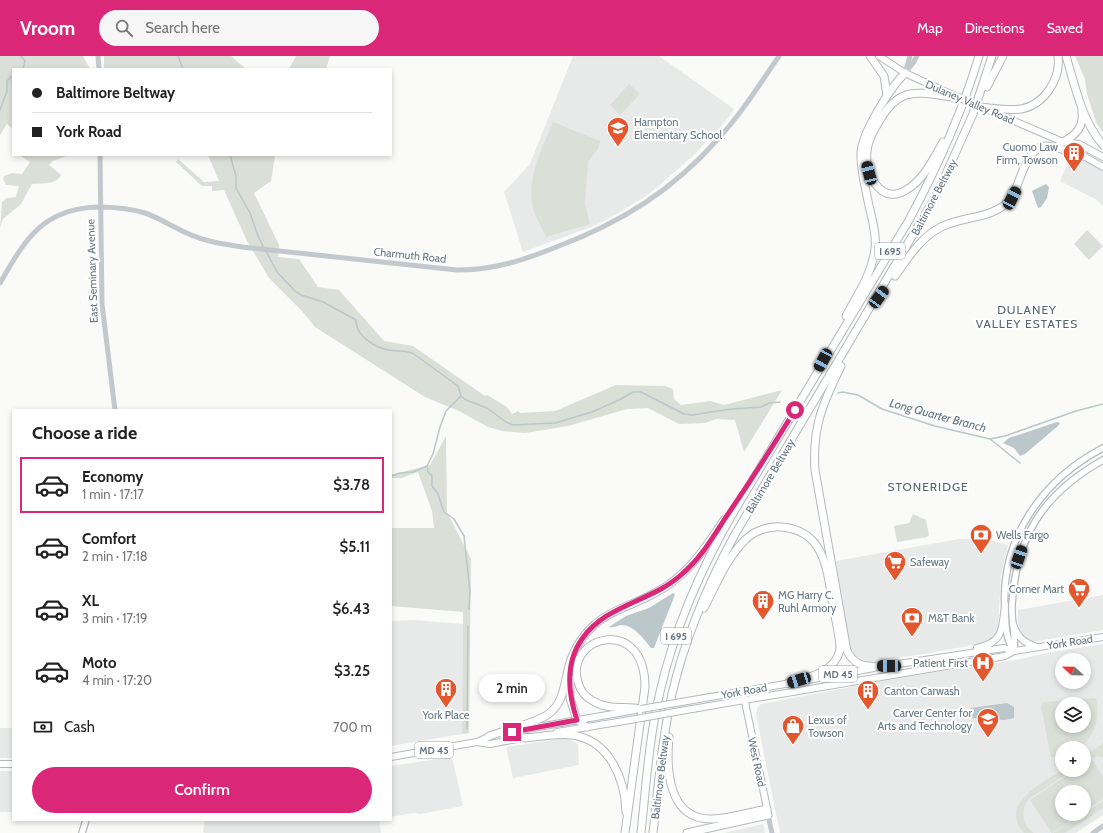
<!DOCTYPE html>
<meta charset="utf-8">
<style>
:root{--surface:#fff;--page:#f6f6f6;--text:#222;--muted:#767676;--line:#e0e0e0;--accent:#db2777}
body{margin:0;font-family:Cabin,sans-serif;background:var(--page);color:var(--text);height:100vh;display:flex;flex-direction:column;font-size:15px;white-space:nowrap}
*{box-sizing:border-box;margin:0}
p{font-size:13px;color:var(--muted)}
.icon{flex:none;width:22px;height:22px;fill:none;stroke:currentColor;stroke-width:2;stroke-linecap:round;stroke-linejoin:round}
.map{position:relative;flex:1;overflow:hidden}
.side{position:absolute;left:12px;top:353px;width:380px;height:412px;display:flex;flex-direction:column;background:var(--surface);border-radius:0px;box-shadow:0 2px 6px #0003}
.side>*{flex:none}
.banner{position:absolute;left:12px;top:12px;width:380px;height:88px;border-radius:0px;box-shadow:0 2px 6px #0003;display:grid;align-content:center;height:88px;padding:0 20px;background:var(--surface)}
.needle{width:26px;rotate:292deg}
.fabs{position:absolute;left:1055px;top:597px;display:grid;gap:8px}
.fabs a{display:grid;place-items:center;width:36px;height:36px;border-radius:50%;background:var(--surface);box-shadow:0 2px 6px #0003;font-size:20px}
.end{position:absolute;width:18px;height:18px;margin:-9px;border:5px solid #db2777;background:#fff;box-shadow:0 0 0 2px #fff}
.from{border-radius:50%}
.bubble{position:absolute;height:28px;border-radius:14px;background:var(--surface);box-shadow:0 2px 6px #0003;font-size:13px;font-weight:600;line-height:28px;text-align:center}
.car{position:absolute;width:12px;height:24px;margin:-12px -6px;border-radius:5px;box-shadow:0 0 3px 1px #0007;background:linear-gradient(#222 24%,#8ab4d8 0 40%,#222 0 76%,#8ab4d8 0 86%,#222 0)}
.banner b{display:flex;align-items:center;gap:14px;height:38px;font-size:15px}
.banner b+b{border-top:1px solid var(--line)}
.banner i{width:10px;height:10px;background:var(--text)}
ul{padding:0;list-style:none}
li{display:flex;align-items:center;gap:12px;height:56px;margin:0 8px 6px;padding:0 12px;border:2px solid transparent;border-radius:0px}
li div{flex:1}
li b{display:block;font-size:15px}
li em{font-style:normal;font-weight:600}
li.active{border-color:var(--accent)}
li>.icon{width:36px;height:36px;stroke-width:1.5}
h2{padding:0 20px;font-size:18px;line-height:48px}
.pay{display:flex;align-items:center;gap:10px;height:44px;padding:0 20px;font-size:15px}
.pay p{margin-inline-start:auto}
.primary-button{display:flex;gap:8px;margin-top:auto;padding:8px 20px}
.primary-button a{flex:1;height:46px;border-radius:24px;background:var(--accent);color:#fff;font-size:16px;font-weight:600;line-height:46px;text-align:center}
header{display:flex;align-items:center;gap:24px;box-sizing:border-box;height:56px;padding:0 20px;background:var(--accent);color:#fff}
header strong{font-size:19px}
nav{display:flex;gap:22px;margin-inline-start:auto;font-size:14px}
.search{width:280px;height:36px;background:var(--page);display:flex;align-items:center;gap:10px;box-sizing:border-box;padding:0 14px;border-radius:22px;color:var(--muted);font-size:15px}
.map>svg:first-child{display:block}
.built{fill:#e8e9e9;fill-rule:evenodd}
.green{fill:#dadfd7;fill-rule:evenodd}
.water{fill:#bbc7cb}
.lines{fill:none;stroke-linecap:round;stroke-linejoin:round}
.stream{stroke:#bbc7cb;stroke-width:1.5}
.secondary-casing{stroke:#b3babf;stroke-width:8}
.primary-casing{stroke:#b5babe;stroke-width:8}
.motorway-casing{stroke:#b4b9bd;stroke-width:9}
.tertiary{stroke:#c3c8cc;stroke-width:5}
.secondary{stroke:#fff;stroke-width:5.5}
.primary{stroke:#fff;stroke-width:6}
.motorway{stroke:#fff;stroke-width:7}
.primary-bridge-casing{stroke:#b5babe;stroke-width:8;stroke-linecap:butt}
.primary-bridge{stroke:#fff;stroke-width:6}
.route{stroke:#db2777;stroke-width:5}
.labels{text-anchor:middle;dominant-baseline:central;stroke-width:4;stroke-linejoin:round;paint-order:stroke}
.shield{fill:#fff;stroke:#939fa8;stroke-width:1}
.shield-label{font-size:10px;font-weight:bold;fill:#657683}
.street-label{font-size:11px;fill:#657683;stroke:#fff}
.poi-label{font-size:11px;fill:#657683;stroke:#fff;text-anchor:start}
.neighbourhood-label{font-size:12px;letter-spacing:1px;fill:#57646e;stroke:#fff}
.water-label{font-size:12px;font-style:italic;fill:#60757c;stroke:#fff}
</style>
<header>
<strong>Vroom</strong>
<div class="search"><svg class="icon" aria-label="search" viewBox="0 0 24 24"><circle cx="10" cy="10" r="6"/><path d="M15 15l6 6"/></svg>Search here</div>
<nav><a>Map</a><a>Directions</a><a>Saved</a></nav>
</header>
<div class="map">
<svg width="1103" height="777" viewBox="0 0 1103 777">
<rect width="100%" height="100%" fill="#fafaf8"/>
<!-- built -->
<g class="built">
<polygon points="573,0 659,0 734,53 725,66 695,98 659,130 643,142 615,159 594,170 523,196 504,136 530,108"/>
<polygon points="1070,101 1088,107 1103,116 1103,150 1097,144 1060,125"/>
<polygon points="959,483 985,483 1008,489 1001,520 998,571 995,580 985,587 924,598 867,606 855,601 850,596 836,505"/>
<polygon points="1103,539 1103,574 1032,586 1020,577 1018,566 1018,554"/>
<polygon points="413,564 463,568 462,678 391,690 391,565"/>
<path d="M1103,588V759L1076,777H780L756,659L757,652L761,648L921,618L1022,603L1046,597ZM1062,604H1084V626H1062ZM1062,648H1084V670H1062ZM1062,692H1084V714H1062ZM1062,736H1084V758H1062Z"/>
<rect x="0" y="672" width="13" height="30"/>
<polygon points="566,682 574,685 578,688 579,709 513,722 506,691"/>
<polygon points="452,701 463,750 420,758 413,757 391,761 391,710"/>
<rect x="0" y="715" width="13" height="41"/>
<polygon points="205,764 379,764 381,777 205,777 203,776"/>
<polygon points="763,768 765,777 724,777"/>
</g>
<!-- green -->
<g class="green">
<polygon points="0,0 83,0 90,13 13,13 13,73 7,68 0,79"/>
<polygon points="104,0 231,0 246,13 104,13"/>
<polygon points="296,0 330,0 326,13 289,13"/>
<polygon points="1075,0 1103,0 1103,77 1096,66 1087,38 1085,23"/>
<polygon points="629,28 640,38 620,59 610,49"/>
<path d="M553,66L600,85L599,91L588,106L585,148L590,168L546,181C542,171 533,158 532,147C528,119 543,91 553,66Z"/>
<path d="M19,99H69L53,105L49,109L61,119C56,129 42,127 32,128L21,148L3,163L0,172L2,146L7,142L16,141L19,130L6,129L3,123L4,120L12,117L22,118L30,106Z"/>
<polygon points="208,99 279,99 275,100 271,125 254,137 279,189 278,201 299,203 318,231 339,234 384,285 413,290 485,340 487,339 507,351 512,358 518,355 520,357 555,355 616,329 665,330 673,333 674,343 681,349 710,345 724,349 782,334 744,396 735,364 716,363 705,367 679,368 648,352 627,353 568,370 525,377 503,375 488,371 461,356 425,341 315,271 302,255 269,222 247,185 224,134 212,135 212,130 202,130 176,106 178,103 204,126 219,125"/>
<polygon points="1087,174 1103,190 1089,204 1074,188"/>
<polygon points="446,380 447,456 471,503 469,677 462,678 463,556 391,550 391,472 434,472 432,455 418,416 402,422 391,422 391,419 430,409"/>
<polygon points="913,458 926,464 929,479 927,481 897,486 894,470 909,467"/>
<path d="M1096,642C1100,662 1096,677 1081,692H1062V700L1051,701L1041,650L1044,646ZM1062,648H1084V670H1062Z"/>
<polygon points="1103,687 1103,701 1097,700 1084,706 1084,700"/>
<polygon points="1092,703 1103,721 1103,743 1084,756 1084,736 1062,736 1062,758 1081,758 1052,777 1030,744 1075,714 1084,714 1084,708"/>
<path d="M1062,714H1073L1030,742C1020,754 1021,769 1034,777H1024C998,748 1042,727 1062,714Z"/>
<polygon points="1103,745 1103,752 1065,777 1053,777"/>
</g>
<!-- water -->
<g class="water">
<polygon points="1046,128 1049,131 1047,142 1041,151 1038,152 1032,135"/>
<polygon points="1057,366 1060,367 1058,370 1025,398 1020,400 1014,392 1003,387 1009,382"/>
<path d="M673,537L675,539L674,541L654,592H651C644,583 634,569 621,569C616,570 613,572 609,571L626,560L649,552Z"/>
<path d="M1007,647L1014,651V662L1005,664L988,663L987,665L983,662C977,663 970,663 965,659L971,652Z"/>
</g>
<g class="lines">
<!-- stream -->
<g class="stream">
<polyline points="21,0 25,5 23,13"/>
<polyline points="178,0 183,13"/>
<polyline points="0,54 7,35 7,25 13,19"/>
<polyline points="230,99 236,120 236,132 250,157 258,180 264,192"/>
<path d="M266,195L277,216L295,235L301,239L323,246L356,264C355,279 375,292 389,294C398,296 406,294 414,298L458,330L461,340L466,344L487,352L506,366L513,369L555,367L592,356L619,344L633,336H641L684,358L692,359L731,353L761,351L769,347L780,346"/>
<polyline points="838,337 843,336 858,339 882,353 935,370 990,383 1005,380 1076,355 1103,348"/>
<polyline points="461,340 446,355 440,371 433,398 427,410 428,416 432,420 432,430 438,438 444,456 454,463 464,480 470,535 469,553"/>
<polyline points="990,383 1020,407"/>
<polyline points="391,420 400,417 413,416 427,410"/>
<polyline points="467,673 468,570"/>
</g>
<!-- secondary casing -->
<g class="secondary-casing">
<g id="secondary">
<path d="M1014,595C1005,581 1006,570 1005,554C1000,483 1042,424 1103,392"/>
<path d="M1014,595C1016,579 1011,564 1012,549C1016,480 1043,438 1103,404"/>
<polyline points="82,777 86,764"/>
</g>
</g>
<!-- primary casing -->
<g class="primary-casing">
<g id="primary">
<polyline points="879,0 905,17 955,40"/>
<polyline points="986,53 1063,86 1079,88 1103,101"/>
<polyline points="1080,98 1103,111"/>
<path d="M1013,568C1017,580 1022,586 1035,590"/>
<path d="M977,592C1004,586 1002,573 1005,549"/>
<polyline points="885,610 1004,592 1014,595"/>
<polyline points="808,624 874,612"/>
<polyline points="744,641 768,757"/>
<polyline points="693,644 791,627"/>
<polyline points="692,653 1005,600 1014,595 1103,581"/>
<polyline points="509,676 636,654"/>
<polyline points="557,676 630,664"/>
<polyline points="477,686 490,688 528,681"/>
<polyline points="391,701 477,686 493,679"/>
<polyline points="0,708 13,708"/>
</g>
</g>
<!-- motorway casing -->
<g class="motorway-casing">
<g id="motorway">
<polyline points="870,0 884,20 887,39"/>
<path d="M1066,0C1075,30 1082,65 1103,89"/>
<polyline points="987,31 1003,0"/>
<path d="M980,51C993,52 1008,55 1021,53C1044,49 1061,23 1058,0"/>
<path d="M943,86C934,102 923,125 906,134C881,150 864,117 867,95C868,84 874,74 880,64C886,54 893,44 906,39C920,34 944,41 960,42"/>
<path d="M1063,86C1076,79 1084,71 1082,55"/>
<path d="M895,220C908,202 921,181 941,171C965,159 993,164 1012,142C1019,128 1027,90 1046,90C1058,90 1072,97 1083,100"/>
<path d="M846,260C857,239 872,218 875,193C877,177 871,160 868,145C865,129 860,112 861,96C863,75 890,32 905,17"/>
<path d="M841,310C823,347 812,371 815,414L847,595C857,614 870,610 889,610"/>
<path d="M704,552C716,529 726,503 745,484C754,475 768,470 781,471C825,474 827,514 833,549C835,563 840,579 840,594C834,618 808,621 788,627"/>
<polyline points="570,622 570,642 577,664 587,671"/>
<path d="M489,680C506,674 532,668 547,659C564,648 564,628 569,610C573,595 582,580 594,569C611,554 633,549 653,538C686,522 704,494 724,464"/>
<path d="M669,681C666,713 668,764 712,763C730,763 749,756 767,753"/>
<path d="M525,682C540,681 557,677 572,679C609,684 625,722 626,756"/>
<path d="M625,777L645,631C645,558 564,580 578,626C580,634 585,641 593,645C607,654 625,650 641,653"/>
<path d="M641,777C646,730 649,682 660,636C675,570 702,510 736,452L909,164C937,112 962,57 979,0"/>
<path d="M653,777C658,731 662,684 672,638C685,582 707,530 734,480L936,140L973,58L992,0"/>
<polyline points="687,777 768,759"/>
</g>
</g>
<!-- tertiary -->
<g class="tertiary">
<polyline points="98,0 99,13"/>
<polyline points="906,14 910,0"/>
<polyline points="905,17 913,7 917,0"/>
<polyline points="100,99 102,248 115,354"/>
<path d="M0,227C25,184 42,153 97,151C113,151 129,152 145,157C160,162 174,172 189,178C206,186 224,188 242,191L457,214C495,214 524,204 559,190C622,166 673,134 718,83C741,58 760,28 779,0"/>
<polyline points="768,759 772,777"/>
<polyline points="1093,777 1103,770"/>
</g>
<!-- secondary -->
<use href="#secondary" class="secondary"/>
<!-- primary -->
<use href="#primary" class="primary"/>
<!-- motorway -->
<use href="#motorway" class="motorway"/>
<!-- primary-bridge casing -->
<g class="primary-bridge-casing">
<g id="primary-bridge">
<polyline points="960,42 980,51"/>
<polyline points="641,653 693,644"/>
<polyline points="630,664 692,653"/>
</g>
</g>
<!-- primary-bridge -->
<use href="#primary-bridge" class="primary-bridge"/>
</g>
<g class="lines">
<!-- route -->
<path class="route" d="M512,676L577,664C568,637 565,607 582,583C606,548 652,546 682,518C701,502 713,481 726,461C750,426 773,390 795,354"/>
</g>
<!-- icons -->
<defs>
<g id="school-pin" transform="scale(1.15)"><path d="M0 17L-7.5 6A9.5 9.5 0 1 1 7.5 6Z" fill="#e4572e" stroke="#fff"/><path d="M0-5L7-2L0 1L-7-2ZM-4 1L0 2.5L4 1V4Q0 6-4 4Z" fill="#fff"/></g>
<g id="building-pin" transform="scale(1.15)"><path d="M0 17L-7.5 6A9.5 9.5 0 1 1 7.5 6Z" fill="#e4572e" stroke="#fff"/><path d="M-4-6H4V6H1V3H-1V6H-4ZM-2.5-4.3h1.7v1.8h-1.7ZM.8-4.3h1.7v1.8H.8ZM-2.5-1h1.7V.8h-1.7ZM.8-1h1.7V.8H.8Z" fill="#fff"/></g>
<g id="bank-pin" transform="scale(1.15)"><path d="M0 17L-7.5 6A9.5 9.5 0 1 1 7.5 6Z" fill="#e4572e" stroke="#fff"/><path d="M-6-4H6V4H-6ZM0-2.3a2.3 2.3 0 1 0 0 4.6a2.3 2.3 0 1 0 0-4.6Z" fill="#fff"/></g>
<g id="supermarket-pin" transform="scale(1.15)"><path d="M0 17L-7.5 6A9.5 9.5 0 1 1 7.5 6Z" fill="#e4572e" stroke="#fff"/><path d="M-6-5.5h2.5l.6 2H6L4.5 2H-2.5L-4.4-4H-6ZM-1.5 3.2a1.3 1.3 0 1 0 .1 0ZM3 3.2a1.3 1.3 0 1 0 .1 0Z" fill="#fff"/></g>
<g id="hospital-pin" transform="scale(1.15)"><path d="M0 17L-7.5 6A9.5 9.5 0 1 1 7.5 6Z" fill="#e4572e" stroke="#fff"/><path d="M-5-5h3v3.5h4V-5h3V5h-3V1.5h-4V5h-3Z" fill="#fff"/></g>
<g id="shop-pin" transform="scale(1.15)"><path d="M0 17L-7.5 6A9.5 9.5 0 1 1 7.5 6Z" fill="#e4572e" stroke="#fff"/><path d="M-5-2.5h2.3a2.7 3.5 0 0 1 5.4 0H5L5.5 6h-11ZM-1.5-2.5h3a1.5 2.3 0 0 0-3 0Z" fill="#fff"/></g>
</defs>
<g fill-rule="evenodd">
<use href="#school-pin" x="618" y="72"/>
<use href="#building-pin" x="1074" y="97"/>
<use href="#bank-pin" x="981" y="479"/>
<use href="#supermarket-pin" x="895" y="506"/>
<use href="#supermarket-pin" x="1079" y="533"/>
<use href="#building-pin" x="763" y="545"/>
<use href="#bank-pin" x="912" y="562"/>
<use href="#hospital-pin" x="983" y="607"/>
<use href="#building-pin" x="446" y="633"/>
<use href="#building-pin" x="868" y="635"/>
<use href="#school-pin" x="988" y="663"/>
<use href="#shop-pin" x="793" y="670"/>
</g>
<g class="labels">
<!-- shield labels -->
<g class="shield">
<rect x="875" y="187" width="30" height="16" rx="3"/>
<rect x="661" y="572" width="30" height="16" rx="3"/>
<rect x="819" y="610" width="38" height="16" rx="3"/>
<rect x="415" y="686" width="38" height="16" rx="3"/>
</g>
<g class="shield-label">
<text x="890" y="195">I 695</text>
<text x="676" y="580">I 695</text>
<text x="838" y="618">MD 45</text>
<text x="434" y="694">MD 45</text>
</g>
<!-- street labels -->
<g class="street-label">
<text transform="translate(970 46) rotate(23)">Dulaney Valley Road</text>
<text transform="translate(934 141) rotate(-62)">Baltimore Beltway</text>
<text transform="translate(410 199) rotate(6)">Charmuth Road</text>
<text transform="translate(92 215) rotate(-92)">East Seminary Avenue</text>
<text transform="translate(770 420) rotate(-59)">Baltimore Beltway</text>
<text transform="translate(1070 586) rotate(-9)">York Road</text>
<text transform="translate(744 635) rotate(-10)">York Road</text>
<text transform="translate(757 706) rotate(78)">West Road</text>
<text transform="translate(660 721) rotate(-83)">Baltimore Beltway</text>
</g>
<!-- poi labels -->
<g class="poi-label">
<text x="634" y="66">Hampton<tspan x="634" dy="13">Elementary School</tspan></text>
<text x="1058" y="91" text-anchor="end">Cuomo Law<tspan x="1058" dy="13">Firm, Towson</tspan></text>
<text x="996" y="479">Wells Fargo</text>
<text x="910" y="506">Safeway</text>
<text x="1064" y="533" text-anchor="end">Corner Mart</text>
<text x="778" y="539">MG Harry C.<tspan x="778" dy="13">Ruhl Armory</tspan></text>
<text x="928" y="562">M&amp;T Bank</text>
<text x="968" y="607" text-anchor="end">Patient First</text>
<text x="884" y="635">Canton Carwash</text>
<text x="972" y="657" text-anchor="end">Carver Center for<tspan x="972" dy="13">Arts and Technology</tspan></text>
<text x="446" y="659" text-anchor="middle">York Place</text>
<text x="808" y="664">Lexus of<tspan x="808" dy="13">Towson</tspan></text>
</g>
<!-- neighbourhood labels -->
<g class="neighbourhood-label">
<text x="1027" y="253">DULANEY<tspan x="1027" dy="14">VALLEY ESTATES</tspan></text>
<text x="928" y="430">STONERIDGE</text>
</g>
<!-- water labels -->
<g class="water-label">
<text transform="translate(938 359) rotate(15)">Long Quarter Branch</text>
</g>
</g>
</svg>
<div class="fabs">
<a><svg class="needle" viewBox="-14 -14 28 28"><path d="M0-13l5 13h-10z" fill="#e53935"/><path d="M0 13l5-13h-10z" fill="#767676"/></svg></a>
<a><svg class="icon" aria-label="layers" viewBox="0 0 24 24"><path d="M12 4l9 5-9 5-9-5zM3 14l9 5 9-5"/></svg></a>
<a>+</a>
<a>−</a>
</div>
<i class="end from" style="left:795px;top:354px"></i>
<i class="end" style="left:512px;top:676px"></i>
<div class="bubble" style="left:479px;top:618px;width:66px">2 min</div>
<i class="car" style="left:869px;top:117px;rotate:346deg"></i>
<i class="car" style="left:1012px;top:142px;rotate:27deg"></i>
<i class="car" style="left:879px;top:241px;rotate:36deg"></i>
<i class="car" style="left:823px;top:304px;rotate:208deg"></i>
<i class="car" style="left:1019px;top:501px;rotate:19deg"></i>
<i class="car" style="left:889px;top:610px;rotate:270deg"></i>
<i class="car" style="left:799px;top:624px;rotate:253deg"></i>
<div class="banner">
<b><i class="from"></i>Baltimore Beltway</b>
<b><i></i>York Road</b>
</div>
<section class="side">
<h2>Choose a ride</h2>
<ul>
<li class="active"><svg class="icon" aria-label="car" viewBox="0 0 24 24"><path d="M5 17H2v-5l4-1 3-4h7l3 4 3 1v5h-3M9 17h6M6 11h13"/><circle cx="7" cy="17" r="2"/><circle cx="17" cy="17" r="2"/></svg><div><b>Economy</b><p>1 min · 17:17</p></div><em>$3.78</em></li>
<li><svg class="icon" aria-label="car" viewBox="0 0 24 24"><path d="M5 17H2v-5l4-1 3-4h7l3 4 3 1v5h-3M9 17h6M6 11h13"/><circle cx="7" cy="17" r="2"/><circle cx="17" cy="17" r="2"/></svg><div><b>Comfort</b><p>2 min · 17:18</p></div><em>$5.11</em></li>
<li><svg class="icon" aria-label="car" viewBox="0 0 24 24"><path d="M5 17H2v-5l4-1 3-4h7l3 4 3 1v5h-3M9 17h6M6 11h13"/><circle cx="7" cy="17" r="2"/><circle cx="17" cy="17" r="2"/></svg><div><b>XL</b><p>3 min · 17:19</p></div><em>$6.43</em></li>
<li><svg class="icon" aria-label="car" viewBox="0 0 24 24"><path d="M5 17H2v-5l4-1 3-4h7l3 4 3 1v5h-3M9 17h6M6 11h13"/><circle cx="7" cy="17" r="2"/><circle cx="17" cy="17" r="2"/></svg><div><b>Moto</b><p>4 min · 17:20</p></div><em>$3.25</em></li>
</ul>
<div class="pay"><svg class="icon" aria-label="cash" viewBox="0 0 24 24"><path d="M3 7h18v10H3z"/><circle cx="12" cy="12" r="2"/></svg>Cash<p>700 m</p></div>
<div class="primary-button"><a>Confirm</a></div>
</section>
</div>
